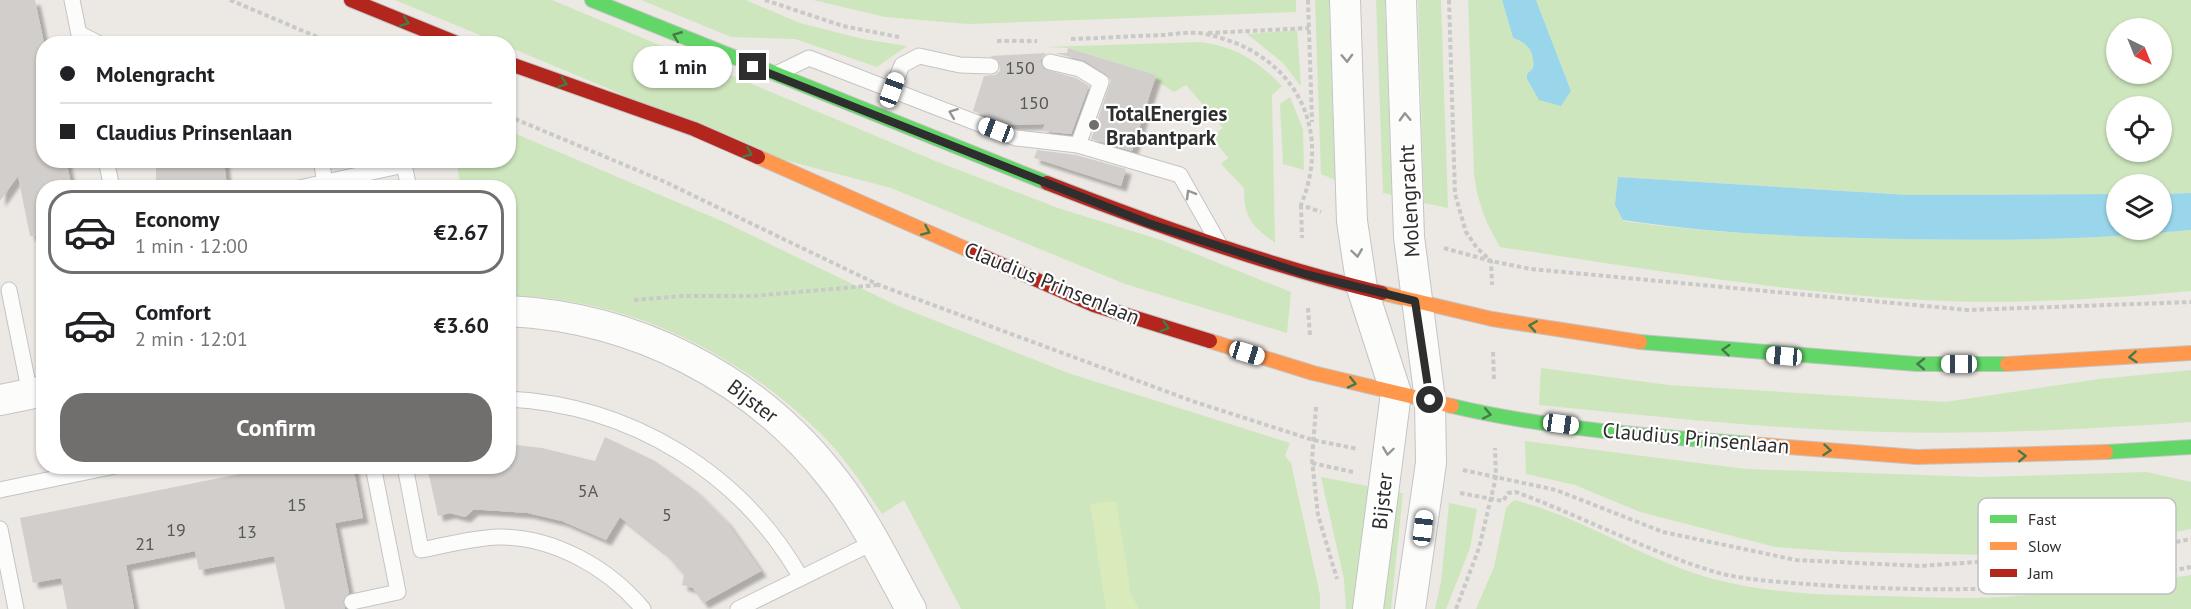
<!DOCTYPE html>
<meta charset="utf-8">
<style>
:root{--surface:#fff;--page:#f2f2f2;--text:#202124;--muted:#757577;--line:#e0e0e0;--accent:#706f6e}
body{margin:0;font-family:"PT Sans",sans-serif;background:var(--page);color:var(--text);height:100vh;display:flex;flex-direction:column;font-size:22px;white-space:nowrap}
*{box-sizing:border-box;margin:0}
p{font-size:20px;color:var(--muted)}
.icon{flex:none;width:33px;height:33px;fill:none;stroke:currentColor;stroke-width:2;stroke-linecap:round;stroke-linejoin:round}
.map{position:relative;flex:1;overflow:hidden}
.drawer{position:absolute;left:36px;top:180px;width:480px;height:294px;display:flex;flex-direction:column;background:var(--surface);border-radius:24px;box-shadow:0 2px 4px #0004}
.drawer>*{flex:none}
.hud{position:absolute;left:36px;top:36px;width:480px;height:132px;border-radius:24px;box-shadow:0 2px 4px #0004;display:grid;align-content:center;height:132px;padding:0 24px;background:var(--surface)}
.needle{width:39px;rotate:137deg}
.tools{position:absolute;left:2106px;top:18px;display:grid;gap:12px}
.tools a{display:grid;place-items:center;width:66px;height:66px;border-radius:50%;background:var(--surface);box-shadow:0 2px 4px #0004;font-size:30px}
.end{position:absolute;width:27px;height:27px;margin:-14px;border:8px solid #2e2e2e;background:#fff;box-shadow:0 0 0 3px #fff}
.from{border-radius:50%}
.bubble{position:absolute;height:42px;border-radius:21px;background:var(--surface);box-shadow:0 2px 4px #0004;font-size:20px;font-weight:800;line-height:42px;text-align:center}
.car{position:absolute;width:18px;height:36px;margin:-18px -9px;border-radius:8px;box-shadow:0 0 4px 2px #0007;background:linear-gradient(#fff 24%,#345 0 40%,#fff 0 76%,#345 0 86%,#fff 0)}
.hud b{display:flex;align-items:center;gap:21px;height:57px;font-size:22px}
.hud b+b{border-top:2px solid var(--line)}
.hud i{width:15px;height:15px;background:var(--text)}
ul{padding:10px 0 0;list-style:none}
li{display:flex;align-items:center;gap:18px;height:84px;margin:0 12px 9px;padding:0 12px;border:3px solid transparent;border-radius:24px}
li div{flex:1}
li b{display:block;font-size:22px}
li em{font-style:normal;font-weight:800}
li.current{border-color:var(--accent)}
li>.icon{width:54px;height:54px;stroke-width:1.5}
.cta{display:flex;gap:12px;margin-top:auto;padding:12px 24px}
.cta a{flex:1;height:69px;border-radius:24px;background:var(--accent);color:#fff;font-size:24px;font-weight:800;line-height:69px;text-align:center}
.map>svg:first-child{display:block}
.green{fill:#cee6be;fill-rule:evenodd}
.pitch{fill:#d9eabb}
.water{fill:#99d6ec}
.building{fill:#d1cecb;filter:url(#shadow)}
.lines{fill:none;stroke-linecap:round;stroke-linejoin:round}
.lane-casing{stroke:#c5c4c5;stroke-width:17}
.street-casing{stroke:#c5c4c5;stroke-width:32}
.fast-casing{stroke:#c5c4c5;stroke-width:16}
.slow-casing{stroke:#c5c4c5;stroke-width:16}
.jam-casing{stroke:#c5c4c5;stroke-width:16}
.path{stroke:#c9c9c8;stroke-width:4;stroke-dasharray:4.5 3;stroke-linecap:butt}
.lane{stroke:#fcfcfb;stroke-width:15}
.street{stroke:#fcfcfb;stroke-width:30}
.fast{stroke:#63d668;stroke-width:14}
.slow{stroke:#ff974d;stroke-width:14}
.jam{stroke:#b3261e;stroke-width:14}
.oneway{stroke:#467a48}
.oneway2{stroke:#959594}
.route{stroke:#2e2e2e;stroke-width:8}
.poi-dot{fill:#706f6e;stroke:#fff;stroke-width:2}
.labels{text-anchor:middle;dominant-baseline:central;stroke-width:4.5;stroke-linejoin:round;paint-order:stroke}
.number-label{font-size:18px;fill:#585857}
.poi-label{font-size:21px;font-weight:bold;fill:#2e2e2e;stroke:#fff;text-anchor:start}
.street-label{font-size:21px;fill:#2e2e2e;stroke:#fff}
.key{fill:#fff;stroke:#c0c0c0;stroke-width:1.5}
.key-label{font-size:16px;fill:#2e2e2e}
</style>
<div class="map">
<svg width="2191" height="609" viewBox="0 0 2191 609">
<defs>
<filter id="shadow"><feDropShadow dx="5.5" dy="5.5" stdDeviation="1.5" flood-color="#0004"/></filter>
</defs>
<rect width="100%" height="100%" fill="#ece8e4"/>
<!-- green -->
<g class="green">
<polygon points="395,0 552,0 933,160 1058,208 1161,240 1291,292 1287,333 1125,284 891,188 769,156 509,47 508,44 499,43"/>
<polygon points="641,0 746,0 800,23 863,39 907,46 877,67 795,39 731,37"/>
<polygon points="813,0 1296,0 1296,12 968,24 885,17"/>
<polygon points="1315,0 1329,0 1335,180 1321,174"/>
<polygon points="1376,0 1385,0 1392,195 1383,193"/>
<polygon points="1418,0 1441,0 1448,208 1424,203"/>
<path d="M1468,0H1502L1513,38C1528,43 1535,52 1533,68L1527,74L1571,91L1536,0H2191V193L2162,194V184H2116V194L1909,195L1618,177L1623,221C1715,234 1808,237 1900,239C1998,241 2094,240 2191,230V291C2103,299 2012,305 1923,300C1781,292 1640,268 1500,247C1486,223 1477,202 1474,173ZM2116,28H2162V74H2116ZM2116,106H2162V152H2116Z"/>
<polygon points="1297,30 1301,85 1300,85 1283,63 1247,34"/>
<path d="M1201,42C1236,47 1258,61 1282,86L1272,95L1275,243C1251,225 1244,218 1244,188L1221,164L1228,158L1211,136L1223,128L1186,85L1174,92L1155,80L1156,75L1068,48L1045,47Z"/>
<polygon points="1290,97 1303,129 1304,170 1283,164 1280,104"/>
<path d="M509,131L724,222L898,306L1071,374L1290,443L1285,456L1291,463L1320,595V609H961L904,500L882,514C863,485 843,455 818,431C736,351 624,297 509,296L508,188L461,187L456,161L508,160Z"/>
<path d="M1541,368L1669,385L1945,402L2099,379L2191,370V422C2089,429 1985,435 1883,432C1767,429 1653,416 1539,405Z"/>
<polygon points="1525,441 1746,469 1981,477 2147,472 2191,482 2191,529 2137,540 1992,555 1844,552 1775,547 1640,512 1575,485 1526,474"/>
<polygon points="1321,477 1373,487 1359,609 1346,609 1344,579"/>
<polygon points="1393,492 1403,493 1391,609 1382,609"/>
<path d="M1514,500C1579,516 1638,556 1703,576C1760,593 1819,595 1879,596C1924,597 1970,600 2015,596C2074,592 2132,584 2191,575V609H1476L1494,567L1506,508Z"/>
<polygon points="1449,503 1477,509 1470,548 1446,609 1435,609 1441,582"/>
</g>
<!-- pitch -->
<polygon class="pitch" points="1116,501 1131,594 1139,609 1106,609 1090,504"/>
<!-- water -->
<g class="water">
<path d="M1502,0H1536L1571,91L1561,106L1539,100L1527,79V74L1533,68C1535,52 1528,43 1513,38Z"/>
<path d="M1618,177L1909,195L2116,194V230H2162V194L2191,193V230C2094,240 1998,241 1900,239C1807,237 1715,234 1623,220L1615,205Z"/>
</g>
<!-- building -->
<g class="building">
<polygon points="0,0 35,0 44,43 44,160 66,160 72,188 44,188 44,235 30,236 18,176 0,201"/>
<polygon points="1068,48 1156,75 1132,151 1091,139 1111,80 1106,74 1085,61 1055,53 1067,53"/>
<polygon points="1046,53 1040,60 1044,69 1076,78 1089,86 1071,134 1042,131 1045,124 1010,125 973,111 984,76 995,75 1000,71 999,61 990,56"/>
<polygon points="1037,150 1076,155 1126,169 1121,186 1034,158"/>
<polygon points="156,160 224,160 227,188 156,188"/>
<polygon points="605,437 655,461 695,490 726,521 761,571 703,603 693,588 682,585 684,575 664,552 620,517 606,540 562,521 528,513 484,510 473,510 465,517 450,513 438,516 427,466 508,466 508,444 542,448 595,461"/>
<polygon points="280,466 353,466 363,518 335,523 349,593 343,600 345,609 285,609 274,556 199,570 195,551 126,565 134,609 67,609 61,578 33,583 20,518"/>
</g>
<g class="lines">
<!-- lane casing -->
<g class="lane-casing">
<g id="lane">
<polyline points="72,0 81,44"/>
<polyline points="80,34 100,44"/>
<polyline points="1050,62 1080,69 1101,82 1078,145"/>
<polyline points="776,74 809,58 1016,138 1078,145 1180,175 1218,242"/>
<polyline points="892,90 902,65 919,56 960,65 991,66"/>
<polyline points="106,160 112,188"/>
<polyline points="321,160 326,188"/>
<polyline points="403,160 409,188"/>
<polyline points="299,188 404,165"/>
<polyline points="9,290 30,394"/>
<path d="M508,399C630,405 741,472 801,578"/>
<path d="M405,466L421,550C446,545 472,538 498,537C553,536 609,568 643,609"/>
<polyline points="0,490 115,466"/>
<polyline points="0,529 16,609"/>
<polyline points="352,602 398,592 373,466"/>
<polyline points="738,609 874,542"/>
</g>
</g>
<!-- street casing -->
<g class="street-casing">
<g id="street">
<polyline points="1345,0 1352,221 1362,288 1396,393 1368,609"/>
<polyline points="1401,0 1409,237 1430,400 1431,463 1410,609"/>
<path d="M508,311C635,317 753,377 831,476C864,517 886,564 911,609"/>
<polyline points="0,400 44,391"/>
</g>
</g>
<!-- fast casing -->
<g class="fast-casing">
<g id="fast">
<polyline points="592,0 1047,183"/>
<polyline points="1640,342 1917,364 2007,364"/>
<path d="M1452,406C1549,429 1651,436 1750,444"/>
<polyline points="2106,452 2191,447"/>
</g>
</g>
<!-- slow casing -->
<g class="slow-casing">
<g id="slow">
<polyline points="758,157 973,252"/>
<polyline points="1382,293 1492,319 1640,342"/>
<polyline points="1210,341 1313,373 1452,406"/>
<polyline points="2007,364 2191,353"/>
<polyline points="1750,444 1917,457 2106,452"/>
</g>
</g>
<!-- jam casing -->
<g class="jam-casing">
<g id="jam">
<polyline points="351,0 459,44"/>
<polyline points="508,63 694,129 758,157"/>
<path d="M1047,183C1157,226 1267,265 1382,293"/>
<polyline points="973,252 1094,305 1210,341"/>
</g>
</g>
<!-- path -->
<g class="path">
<polyline points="230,0 334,44"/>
<polyline points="765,0 843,26 899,37"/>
<polyline points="1308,0 1312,122"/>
<polyline points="1449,0 1455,194 1466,232 1477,248 1491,261 1492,285"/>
<polyline points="1208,33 1309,28"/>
<path d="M1071,39C1102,38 1133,36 1164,35C1176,34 1192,31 1205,34C1291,51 1334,124 1301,205L1321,212"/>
<polyline points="997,41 1037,41"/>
<polyline points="508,116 663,181 879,285 1195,402 1313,440 1358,449"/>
<polyline points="1301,205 1302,238"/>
<polyline points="1444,248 1491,261 1531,269 1968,310 2191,302"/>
<polyline points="634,300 682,296 753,296 878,285"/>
<polyline points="1308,308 1310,336"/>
<polyline points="1493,352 1494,381"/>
<polyline points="1316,407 1312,460 1318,515 1337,579"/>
<polyline points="1312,463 1353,472"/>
<polyline points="1463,470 1556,490 1663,532 1796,560 1921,566 2129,551 2191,539"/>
<path d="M1460,493L1503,501L1508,493L1516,492C1583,517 1647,551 1715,572C1748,581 1785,582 1819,585C1941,593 2071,591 2191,567"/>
<polyline points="1456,609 1479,548 1496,477 1495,448"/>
</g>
<!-- lane -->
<use href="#lane" class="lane"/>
<!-- street -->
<use href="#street" class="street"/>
<!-- fast -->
<use href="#fast" class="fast"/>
<!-- slow -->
<use href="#slow" class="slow"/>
<!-- jam -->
<use href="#jam" class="jam"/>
</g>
<!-- one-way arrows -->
<defs><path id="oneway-chevron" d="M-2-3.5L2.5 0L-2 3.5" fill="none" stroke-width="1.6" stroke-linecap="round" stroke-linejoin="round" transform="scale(1.5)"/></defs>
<g class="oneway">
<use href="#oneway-chevron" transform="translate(405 22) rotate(22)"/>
<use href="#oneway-chevron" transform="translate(677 36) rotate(-158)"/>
<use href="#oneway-chevron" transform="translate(563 83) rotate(19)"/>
<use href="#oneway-chevron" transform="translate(748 153) rotate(24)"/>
<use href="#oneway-chevron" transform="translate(926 231) rotate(24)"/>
<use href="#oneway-chevron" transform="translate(1533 326) rotate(-171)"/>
<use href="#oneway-chevron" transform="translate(1165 327) rotate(17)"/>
<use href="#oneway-chevron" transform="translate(1726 350) rotate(-175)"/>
<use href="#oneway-chevron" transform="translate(2133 357) rotate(176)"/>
<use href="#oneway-chevron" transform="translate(1921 364) rotate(-179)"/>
<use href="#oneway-chevron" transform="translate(1352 383) rotate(13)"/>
<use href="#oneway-chevron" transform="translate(1487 414) rotate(12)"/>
<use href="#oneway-chevron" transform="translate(1827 450) rotate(5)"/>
<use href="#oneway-chevron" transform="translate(2022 456) rotate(-2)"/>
</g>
<g class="oneway2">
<use href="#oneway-chevron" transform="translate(1347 58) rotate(88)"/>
<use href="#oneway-chevron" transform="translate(953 113) rotate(-159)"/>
<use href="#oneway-chevron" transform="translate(1405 117) rotate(-92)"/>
<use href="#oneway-chevron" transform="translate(1190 194) rotate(-120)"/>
<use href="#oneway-chevron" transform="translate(1357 253) rotate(82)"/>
<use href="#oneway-chevron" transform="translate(1388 451) rotate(98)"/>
</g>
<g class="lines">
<!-- route -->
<polyline class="route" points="753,67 1148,223 1305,274 1415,301 1430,400"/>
</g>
<!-- markers -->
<circle class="poi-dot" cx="1094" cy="125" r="6"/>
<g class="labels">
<!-- number labels -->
<g class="number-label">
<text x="1020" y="67">150</text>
<text x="1034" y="102">150</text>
<text x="588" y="490">5A</text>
<text x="297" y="504">15</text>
<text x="667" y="514">5</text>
<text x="176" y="529">19</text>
<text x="247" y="531">13</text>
<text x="145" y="543">21</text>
</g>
<!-- poi labels -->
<g class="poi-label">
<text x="1106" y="113">TotalEnergies<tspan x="1106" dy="24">Brabantpark</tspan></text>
</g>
<!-- street labels -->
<g class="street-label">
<text transform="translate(1409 201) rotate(-93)">Molengracht</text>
<text transform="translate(1052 283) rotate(22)">Claudius Prinsenlaan</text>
<text transform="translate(753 401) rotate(37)">Bijster</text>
<text transform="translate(1696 438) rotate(5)">Claudius Prinsenlaan</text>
<text transform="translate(1382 501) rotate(-84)">Bijster</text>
</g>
</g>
<!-- legend -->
<rect x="1978" y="498" width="198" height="96" rx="9" class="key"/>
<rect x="1990" y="515" width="27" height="8" fill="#63d668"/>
<rect x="1990" y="542" width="27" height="8" fill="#ff974d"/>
<rect x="1990" y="569" width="27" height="8" fill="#b3261e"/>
<g class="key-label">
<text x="2028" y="525">Fast</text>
<text x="2028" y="552">Slow</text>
<text x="2028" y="579">Jam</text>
</g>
</svg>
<div class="tools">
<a><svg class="needle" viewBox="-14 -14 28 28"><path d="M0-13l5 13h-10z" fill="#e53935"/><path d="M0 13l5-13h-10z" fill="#757577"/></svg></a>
<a><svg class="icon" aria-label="locate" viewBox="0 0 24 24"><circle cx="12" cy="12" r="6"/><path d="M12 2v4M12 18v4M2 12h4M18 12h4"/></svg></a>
<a><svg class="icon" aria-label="layers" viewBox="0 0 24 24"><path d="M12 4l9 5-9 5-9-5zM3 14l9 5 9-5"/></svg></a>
</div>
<i class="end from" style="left:1430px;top:400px"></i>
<i class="end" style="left:753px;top:67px"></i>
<div class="bubble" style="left:633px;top:46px;width:99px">1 min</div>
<i class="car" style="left:892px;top:90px;rotate:20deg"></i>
<i class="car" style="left:996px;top:130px;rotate:291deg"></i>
<i class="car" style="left:1247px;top:353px;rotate:107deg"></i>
<i class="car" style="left:1784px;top:356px;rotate:275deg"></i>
<i class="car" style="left:1959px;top:364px;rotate:270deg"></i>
<i class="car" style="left:1561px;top:424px;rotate:98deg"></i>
<i class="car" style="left:1423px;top:528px;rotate:7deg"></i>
<div class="hud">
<b><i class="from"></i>Molengracht</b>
<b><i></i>Claudius Prinsenlaan</b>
</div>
<section class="drawer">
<ul>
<li class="current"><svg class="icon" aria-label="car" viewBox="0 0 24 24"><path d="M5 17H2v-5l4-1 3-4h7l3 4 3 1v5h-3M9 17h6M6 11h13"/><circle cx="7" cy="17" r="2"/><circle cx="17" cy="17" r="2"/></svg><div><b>Economy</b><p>1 min · 12:00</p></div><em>€2.67</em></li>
<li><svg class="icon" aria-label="car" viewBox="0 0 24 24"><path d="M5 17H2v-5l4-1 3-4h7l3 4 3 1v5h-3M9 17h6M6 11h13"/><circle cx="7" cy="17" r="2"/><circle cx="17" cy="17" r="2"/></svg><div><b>Comfort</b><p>2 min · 12:01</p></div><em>€3.60</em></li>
</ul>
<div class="cta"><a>Confirm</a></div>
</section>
</div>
